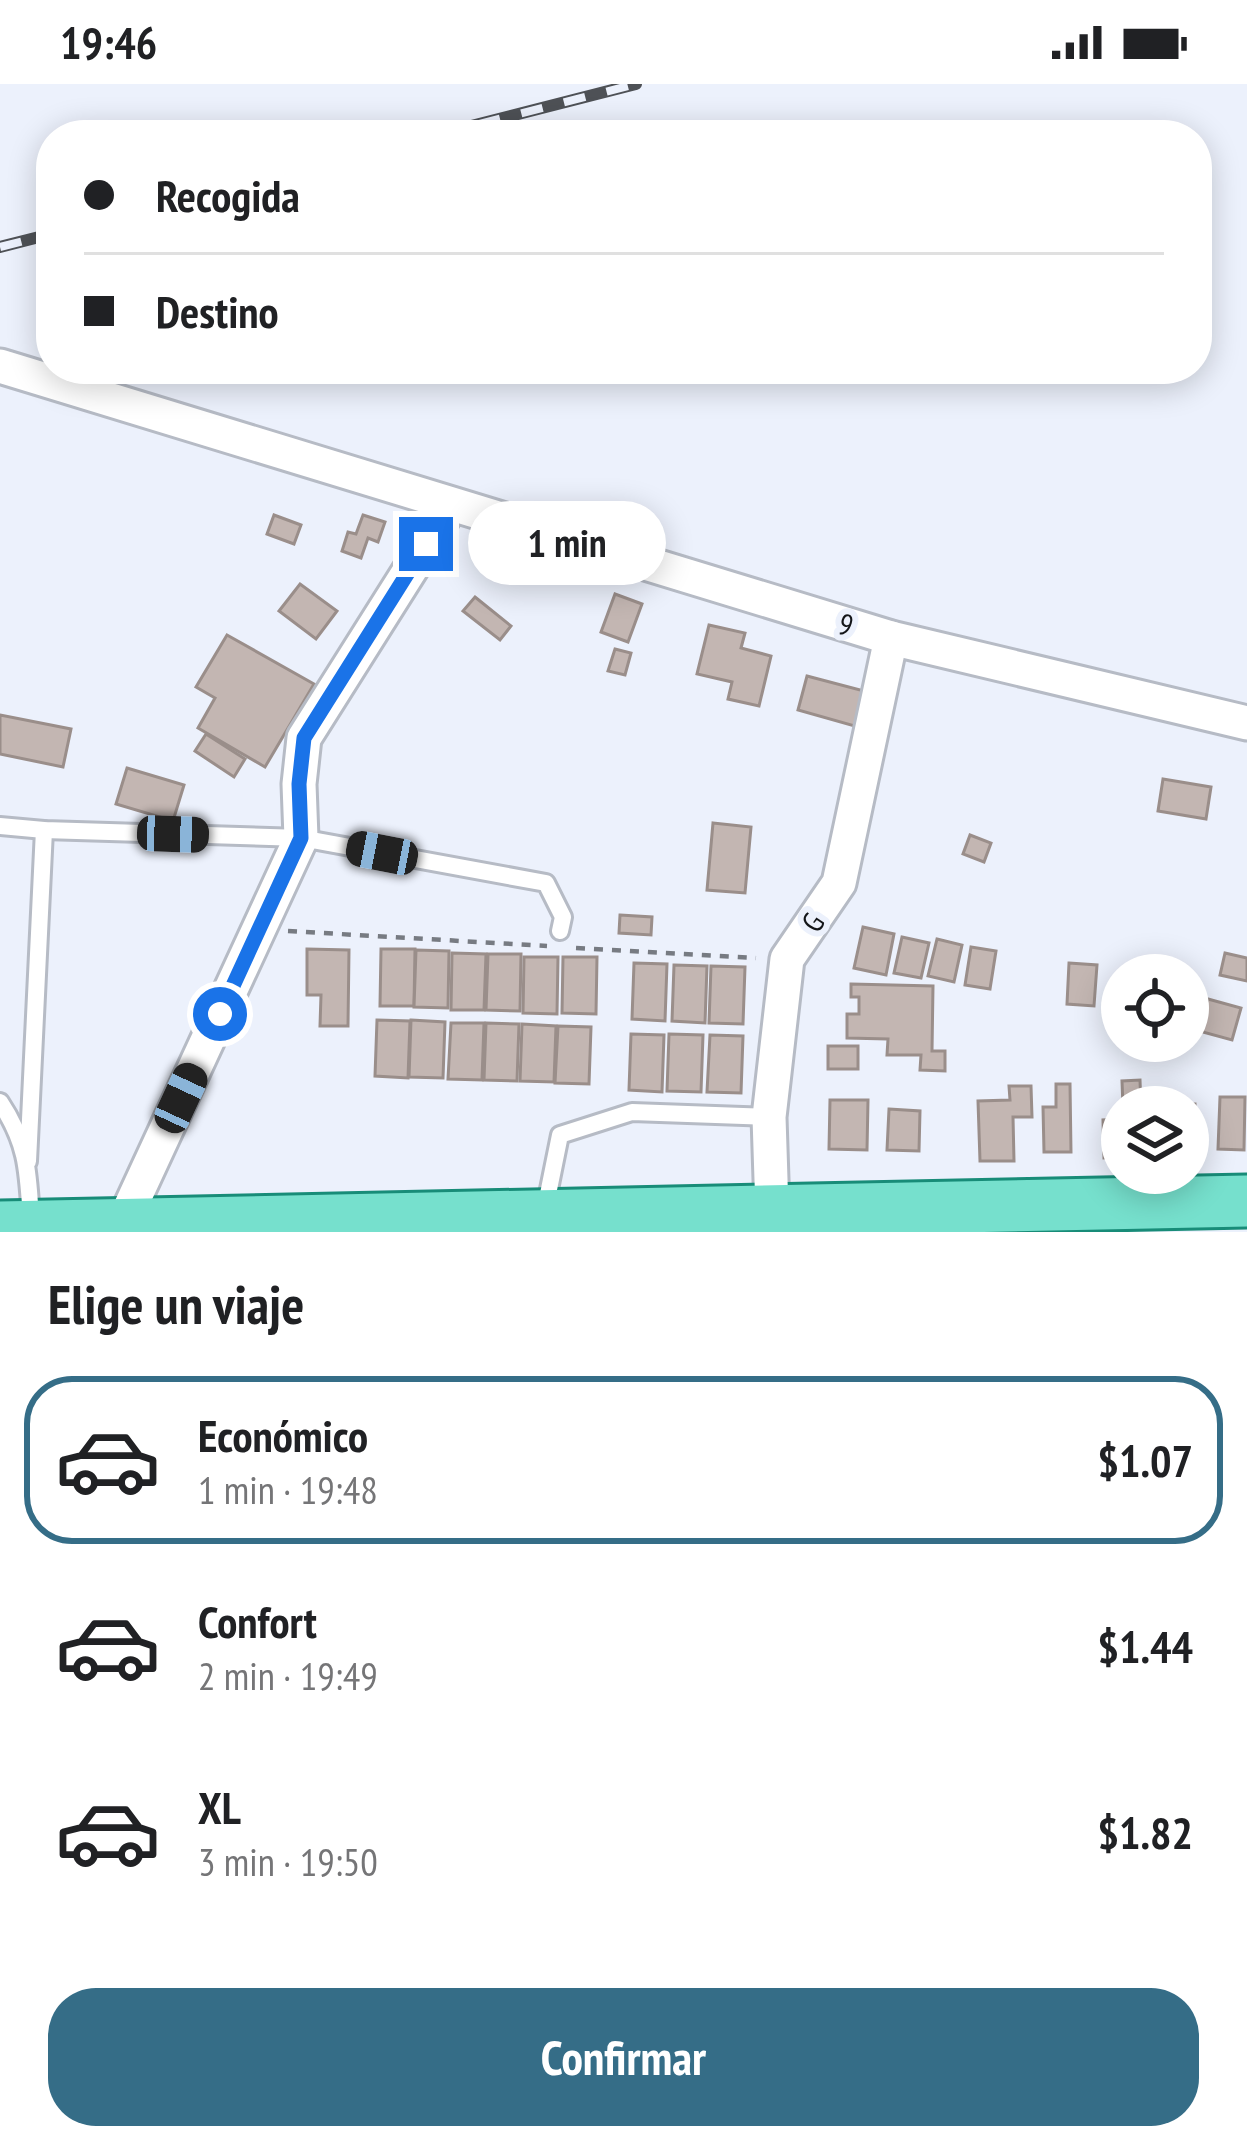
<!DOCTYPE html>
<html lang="es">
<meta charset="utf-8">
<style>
:root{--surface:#fff;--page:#f6f6f6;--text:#202124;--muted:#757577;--line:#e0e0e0;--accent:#356d87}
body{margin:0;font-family:"PT Sans Narrow",sans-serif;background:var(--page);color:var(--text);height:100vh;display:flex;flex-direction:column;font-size:45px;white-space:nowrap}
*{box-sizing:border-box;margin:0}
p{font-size:39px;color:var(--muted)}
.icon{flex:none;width:66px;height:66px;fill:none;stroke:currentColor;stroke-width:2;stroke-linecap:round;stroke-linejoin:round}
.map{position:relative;height:1148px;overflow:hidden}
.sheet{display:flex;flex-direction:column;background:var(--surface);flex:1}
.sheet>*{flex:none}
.guide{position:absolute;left:36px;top:36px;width:1176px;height:264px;border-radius:48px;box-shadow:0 6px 30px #0003;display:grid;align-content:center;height:264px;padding:0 48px;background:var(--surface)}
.buttons{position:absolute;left:1101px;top:870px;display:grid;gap:24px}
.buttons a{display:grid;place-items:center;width:108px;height:108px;border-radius:50%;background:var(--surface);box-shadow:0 6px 30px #0003;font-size:60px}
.end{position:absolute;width:54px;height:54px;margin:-27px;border:15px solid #1a73e8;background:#fff;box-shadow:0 0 0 6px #fff}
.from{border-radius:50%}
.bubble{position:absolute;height:84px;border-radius:42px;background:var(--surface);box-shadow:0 6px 30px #0003;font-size:39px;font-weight:700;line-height:84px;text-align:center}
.car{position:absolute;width:36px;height:72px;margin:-36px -18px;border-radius:15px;box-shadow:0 0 9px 3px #0007;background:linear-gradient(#222 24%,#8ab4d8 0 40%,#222 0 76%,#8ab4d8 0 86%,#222 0)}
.guide b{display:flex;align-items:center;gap:42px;height:114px;font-size:45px}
.guide b+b{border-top:3px solid var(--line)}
.guide i{width:30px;height:30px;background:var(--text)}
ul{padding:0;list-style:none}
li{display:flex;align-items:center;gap:36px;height:168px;margin:0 24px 18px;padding:0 24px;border:6px solid transparent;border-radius:48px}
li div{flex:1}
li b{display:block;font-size:45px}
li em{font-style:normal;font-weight:700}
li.active{border-color:var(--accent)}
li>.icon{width:108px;height:108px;stroke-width:1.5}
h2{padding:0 48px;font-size:54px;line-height:144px}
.cta{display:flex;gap:24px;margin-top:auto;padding:24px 48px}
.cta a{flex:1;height:138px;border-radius:48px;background:var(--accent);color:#fff;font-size:48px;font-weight:700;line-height:138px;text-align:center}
.status{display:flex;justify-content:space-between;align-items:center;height:84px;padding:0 60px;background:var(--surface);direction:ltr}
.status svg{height:33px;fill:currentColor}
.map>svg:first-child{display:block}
.building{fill:#c3b6b2;stroke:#9a8e8a;stroke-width:3}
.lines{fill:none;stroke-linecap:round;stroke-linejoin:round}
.service-casing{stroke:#b6bbc5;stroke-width:22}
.minor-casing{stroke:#b6bbc5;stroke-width:39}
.primary-casing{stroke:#188c78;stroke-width:57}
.path{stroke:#777b82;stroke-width:4.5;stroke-dasharray:9 9;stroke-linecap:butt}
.service{stroke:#fff;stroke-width:16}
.minor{stroke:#fff;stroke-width:33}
.primary{stroke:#76e0cd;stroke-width:51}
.rail-casing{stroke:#4e5156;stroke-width:12}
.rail{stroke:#ecf1fc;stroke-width:8;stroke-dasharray:22;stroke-linecap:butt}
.route{stroke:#1a73e8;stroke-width:15}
.labels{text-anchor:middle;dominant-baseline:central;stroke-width:12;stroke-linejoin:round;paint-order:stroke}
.street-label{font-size:30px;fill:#131518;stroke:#ecf1fc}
</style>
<div class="status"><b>19:46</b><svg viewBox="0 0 49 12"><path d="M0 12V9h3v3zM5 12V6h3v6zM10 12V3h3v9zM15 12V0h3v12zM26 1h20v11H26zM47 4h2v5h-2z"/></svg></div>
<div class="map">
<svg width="1247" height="1148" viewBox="0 0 1247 1148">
<rect width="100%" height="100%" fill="#ecf1fc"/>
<!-- building -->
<g class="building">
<polygon points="274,431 301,441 294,460 267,450"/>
<polygon points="363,431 385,438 378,458 368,454 361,474 342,467 348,448 356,450"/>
<polygon points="300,500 337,527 316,555 279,527"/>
<polygon points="615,510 642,520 628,558 601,548"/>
<polygon points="475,513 511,542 500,556 463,527"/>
<polygon points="709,541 745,549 741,564 771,572 759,622 728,615 732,598 697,590"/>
<polygon points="227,551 314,600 265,683 198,644 215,614 196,603"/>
<polygon points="615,565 631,569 625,591 608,587"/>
<polygon points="807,592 868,608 858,643 798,626"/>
<polygon points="0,631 71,645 63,683 0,670"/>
<polygon points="206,650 245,675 234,693 195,667"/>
<polygon points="127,684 184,701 173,737 116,720"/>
<polygon points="1163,695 1211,703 1206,735 1158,727"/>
<polygon points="713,739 751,743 745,809 707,806"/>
<polygon points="970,751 991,759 984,778 963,770"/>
<polygon points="620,831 652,833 651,851 619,849"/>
<polygon points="863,843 894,850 886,891 854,884"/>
<polygon points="902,853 929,859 921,894 894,889"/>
<polygon points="937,855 962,861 954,898 928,892"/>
<polygon points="971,863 996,867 990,905 965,901"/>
<polygon points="307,865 349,866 348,942 320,942 321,911 307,911"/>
<polygon points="381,865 415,865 414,922 380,922"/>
<polygon points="416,866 449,867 448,924 414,923"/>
<polygon points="452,869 486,870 484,926 451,926"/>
<polygon points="1225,869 1247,874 1247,897 1220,891"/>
<polygon points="488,870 521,870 520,927 486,926"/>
<polygon points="524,873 558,873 557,930 523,929"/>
<polygon points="563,873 597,873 596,930 562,929"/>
<polygon points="634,879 667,880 665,937 632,935"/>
<polygon points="1069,879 1097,881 1094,922 1067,920"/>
<polygon points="674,881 707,882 705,939 672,937"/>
<polygon points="711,882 745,883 743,940 709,939"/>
<polygon points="851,900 933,902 932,967 945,967 945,987 920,986 921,971 887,971 888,955 847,954 847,930 859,930 859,913 851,913"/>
<polygon points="1208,915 1241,924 1232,956 1199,947"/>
<polygon points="377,936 410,937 408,994 375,992"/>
<polygon points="411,936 445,938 443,994 409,993"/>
<polygon points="451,939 484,939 482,996 448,995"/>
<polygon points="486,939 519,940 517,997 484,996"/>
<polygon points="522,940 556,942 554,998 520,997"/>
<polygon points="558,942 591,943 589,1000 555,999"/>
<polygon points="631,950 664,951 662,1008 629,1006"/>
<polygon points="669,950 703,951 701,1008 667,1007"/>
<polygon points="710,951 743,952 741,1009 707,1008"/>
<rect x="828" y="962" width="30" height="23"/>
<polygon points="1140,996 1141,1023 1123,1023 1122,997"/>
<polygon points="1056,1000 1070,1000 1071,1068 1044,1068 1043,1023 1056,1023"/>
<polygon points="1009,1002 1031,1002 1032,1033 1013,1033 1014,1077 980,1077 978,1017 1010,1016"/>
<polygon points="1220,1013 1245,1013 1244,1066 1218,1065"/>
<polygon points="830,1016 868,1016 867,1066 829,1065"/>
<polygon points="1195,1020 1196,1073 1188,1073 1188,1023 1149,1021"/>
<polygon points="889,1025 920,1027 919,1067 887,1066"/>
<polygon points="1122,1035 1122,1073 1104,1074 1103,1036"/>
</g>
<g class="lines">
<!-- service casing -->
<g class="service-casing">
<g id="service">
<polyline points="0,742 44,746 301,754 546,799 563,833 560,847"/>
<path d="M0,1018C28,1060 28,1088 31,1136"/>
<polyline points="28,1077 44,746"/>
<polyline points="545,1125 560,1051 632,1028 769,1033"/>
</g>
</g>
<!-- minor casing -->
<g class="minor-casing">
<g id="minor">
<polyline points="0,282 891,554 1247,639"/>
<polyline points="772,1127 769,1033 787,875 839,799 891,554"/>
<polyline points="122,1141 301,754 299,700 304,654 451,421"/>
</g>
</g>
<!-- primary casing -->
<g class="primary-casing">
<polyline id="primary" points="0,1143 1247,1117"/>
</g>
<!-- path -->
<g class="path">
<polyline points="288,847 547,862"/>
<polyline points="576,864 756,874"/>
</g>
<!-- service -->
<use href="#service" class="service"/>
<!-- minor -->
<use href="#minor" class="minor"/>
<!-- primary -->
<use href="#primary" class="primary"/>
<!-- rail casing -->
<g class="rail-casing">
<g id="rail">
<polyline points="436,51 636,0"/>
<polyline points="0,163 51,150"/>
</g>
</g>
<!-- rail -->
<use href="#rail" class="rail"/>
</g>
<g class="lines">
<!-- route -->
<polyline class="route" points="220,930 301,754 299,700 304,654 426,460"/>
</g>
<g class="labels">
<!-- street labels -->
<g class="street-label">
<text transform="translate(846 540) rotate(17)">9</text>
<text transform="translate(812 838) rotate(-56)">G</text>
</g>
</g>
</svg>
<div class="buttons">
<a><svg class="icon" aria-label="locate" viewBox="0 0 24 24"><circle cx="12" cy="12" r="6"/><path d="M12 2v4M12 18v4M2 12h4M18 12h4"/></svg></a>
<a><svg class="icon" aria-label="layers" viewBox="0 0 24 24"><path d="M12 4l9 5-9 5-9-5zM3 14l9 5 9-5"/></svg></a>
</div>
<i class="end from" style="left:220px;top:930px"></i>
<i class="end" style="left:426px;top:460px"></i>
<div class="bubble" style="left:468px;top:417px;width:198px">1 min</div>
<i class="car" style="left:173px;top:750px;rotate:92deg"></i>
<i class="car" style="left:382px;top:769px;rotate:281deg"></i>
<i class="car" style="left:181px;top:1014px;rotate:25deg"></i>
<div class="guide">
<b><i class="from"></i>Recogida</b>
<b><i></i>Destino</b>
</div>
</div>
<section class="sheet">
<h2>Elige un viaje</h2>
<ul>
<li class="active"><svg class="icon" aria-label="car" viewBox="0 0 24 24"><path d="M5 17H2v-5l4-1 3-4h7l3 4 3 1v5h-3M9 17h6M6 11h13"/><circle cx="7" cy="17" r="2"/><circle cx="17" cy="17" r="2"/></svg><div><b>Económico</b><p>1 min · 19:48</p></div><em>$1.07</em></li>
<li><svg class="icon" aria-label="car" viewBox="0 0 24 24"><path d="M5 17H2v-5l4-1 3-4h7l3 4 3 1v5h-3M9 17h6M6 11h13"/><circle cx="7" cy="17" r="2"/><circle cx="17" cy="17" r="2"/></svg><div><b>Confort</b><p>2 min · 19:49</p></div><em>$1.44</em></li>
<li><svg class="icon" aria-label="car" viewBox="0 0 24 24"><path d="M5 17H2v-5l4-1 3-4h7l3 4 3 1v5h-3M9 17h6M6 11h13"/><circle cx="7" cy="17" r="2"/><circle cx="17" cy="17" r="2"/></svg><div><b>XL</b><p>3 min · 19:50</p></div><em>$1.82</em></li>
</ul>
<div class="cta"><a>Confirmar</a></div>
</section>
